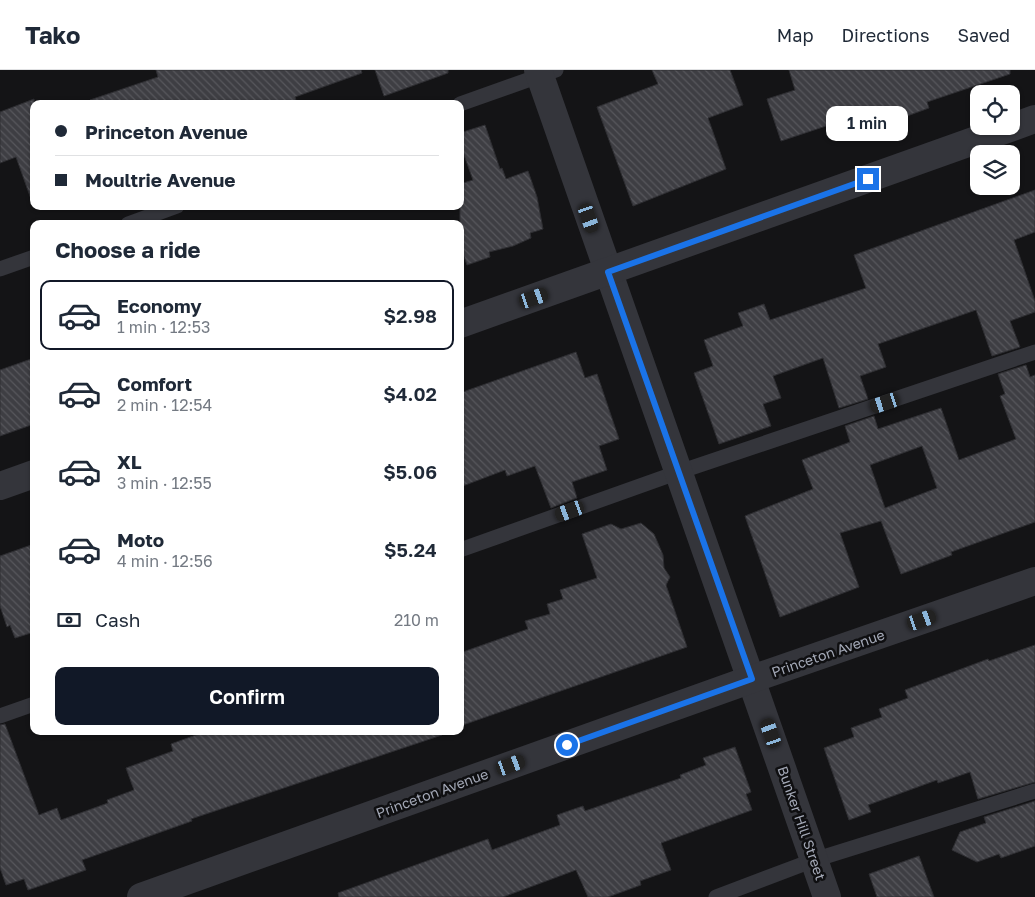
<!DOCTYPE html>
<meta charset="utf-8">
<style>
:root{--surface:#fff;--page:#f6f6f7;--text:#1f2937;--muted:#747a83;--line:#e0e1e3;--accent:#111827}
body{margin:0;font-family:"Golos Text",sans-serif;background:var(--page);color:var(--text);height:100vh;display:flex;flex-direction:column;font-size:19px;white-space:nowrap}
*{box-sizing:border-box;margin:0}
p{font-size:16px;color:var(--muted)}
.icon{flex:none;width:28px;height:28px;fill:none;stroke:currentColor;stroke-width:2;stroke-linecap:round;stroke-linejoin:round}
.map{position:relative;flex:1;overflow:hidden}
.drawer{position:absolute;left:30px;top:150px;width:434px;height:515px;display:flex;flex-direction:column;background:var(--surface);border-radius:10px;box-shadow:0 1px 4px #0004}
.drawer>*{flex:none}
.guide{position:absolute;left:30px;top:30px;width:434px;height:110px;border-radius:10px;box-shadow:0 1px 4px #0004;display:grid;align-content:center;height:110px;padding:0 25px;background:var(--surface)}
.buttons{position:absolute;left:970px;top:15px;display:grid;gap:10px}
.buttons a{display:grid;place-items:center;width:50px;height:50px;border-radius:10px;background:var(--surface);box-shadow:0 1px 4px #0004;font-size:25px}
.end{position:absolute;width:22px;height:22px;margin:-11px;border:6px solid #1a73e8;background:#fff;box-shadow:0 0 0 2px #fff}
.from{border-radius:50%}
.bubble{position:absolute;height:35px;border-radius:10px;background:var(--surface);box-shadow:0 1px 4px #0004;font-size:16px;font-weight:600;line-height:35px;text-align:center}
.car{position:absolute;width:15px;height:30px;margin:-15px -8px;border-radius:6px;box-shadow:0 0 4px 1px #0007;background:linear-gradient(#222 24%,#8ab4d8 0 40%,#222 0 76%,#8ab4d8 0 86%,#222 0)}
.guide b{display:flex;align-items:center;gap:18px;height:48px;font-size:19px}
.guide b+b{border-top:1px solid var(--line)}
.guide i{width:12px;height:12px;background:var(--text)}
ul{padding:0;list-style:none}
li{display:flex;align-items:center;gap:15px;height:70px;margin:0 10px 8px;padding:0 15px;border:2px solid transparent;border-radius:10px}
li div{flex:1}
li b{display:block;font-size:19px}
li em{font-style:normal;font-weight:600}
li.active{border-color:var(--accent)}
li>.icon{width:45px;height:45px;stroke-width:1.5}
h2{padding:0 25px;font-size:22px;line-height:60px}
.pay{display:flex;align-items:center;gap:12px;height:55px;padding:0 25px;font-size:19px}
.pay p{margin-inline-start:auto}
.primary-button{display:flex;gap:10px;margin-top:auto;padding:10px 25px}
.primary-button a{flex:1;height:58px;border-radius:10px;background:var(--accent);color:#fff;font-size:20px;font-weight:600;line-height:58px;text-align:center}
header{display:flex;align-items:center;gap:30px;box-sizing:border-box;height:70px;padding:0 25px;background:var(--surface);border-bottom:1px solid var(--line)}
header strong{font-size:24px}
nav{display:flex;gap:28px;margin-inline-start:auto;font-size:18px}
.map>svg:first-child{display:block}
.building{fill:url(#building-back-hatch);stroke:#2e2e32;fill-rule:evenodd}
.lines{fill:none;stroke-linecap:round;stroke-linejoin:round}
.service{stroke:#34353b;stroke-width:15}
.minor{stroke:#34353b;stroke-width:28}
.route{stroke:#1a73e8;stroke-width:6}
.labels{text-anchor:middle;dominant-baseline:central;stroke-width:5;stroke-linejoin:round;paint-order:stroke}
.street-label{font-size:14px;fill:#a4a9b7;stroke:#0f0f11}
</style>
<header>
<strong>Tako</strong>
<nav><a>Map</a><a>Directions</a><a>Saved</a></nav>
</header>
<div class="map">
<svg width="1035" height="827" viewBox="0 0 1035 827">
<defs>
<pattern id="building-back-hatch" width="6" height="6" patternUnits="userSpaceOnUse" patternTransform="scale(1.25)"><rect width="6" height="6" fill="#3e3e43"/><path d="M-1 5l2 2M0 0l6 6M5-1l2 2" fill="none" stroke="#57575c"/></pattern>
</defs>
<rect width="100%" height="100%" fill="#141416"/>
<!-- building -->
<g class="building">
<polygon points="156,0 361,0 362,3 295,27 297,34 91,34 90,30 158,7"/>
<polygon points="375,0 448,0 448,3 384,26"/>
<polygon points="652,0 730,0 743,35 708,48 726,99 633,136 597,37 658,14"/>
<polygon points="789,0 1010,0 1010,4 927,32 929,38 874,58 868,42 781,71 767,29 795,20"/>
<polygon points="34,29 34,128 31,129 16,87 0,93 0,42"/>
<polygon points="485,55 500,99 502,98 506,109 528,101 537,127 543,159 530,163 531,168 513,176 489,182 490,187 467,195 460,175 460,114 473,110 460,74 460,63"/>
<polygon points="1035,120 1035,162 1014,170 1035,231 1035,242 1010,251 1020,277 992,286 976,240 878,274 886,297 860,306 868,329 839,338 823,288 773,306 781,328 763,334 771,356 719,374 694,303 713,296 704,270 743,256 738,243 764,234 770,250 866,218 854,185"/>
<polygon points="576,282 585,308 597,304 619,369 599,376 607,400 572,412 577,428 551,438 535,396 507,406 505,400 460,417 460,323"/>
<polygon points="34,288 34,354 0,366 0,300"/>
<path d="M1026,295L1030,307L1035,305V452L951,482L952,485L901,504L881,451L840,463L859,517L780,547L745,446L813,419L802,390L850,372L845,356L874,346L878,359L941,338L959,390L1016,369L1000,326L1005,324L998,304ZM922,376L937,418L885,438L870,395Z"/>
<polygon points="641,453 654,464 663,485 664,498 670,507 666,515 687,577 460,656 460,583 528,559 525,551 550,544 547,534 563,529 560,520 597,508 582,464 611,454 621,459"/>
<polygon points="34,474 34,562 15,568 10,555 7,557 0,536 0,486"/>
<polygon points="1035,575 1035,712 978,729 970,702 938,713 937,710 868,735 871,742 849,750 824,678 854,667 851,658 882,647 879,639 908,628 905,620 988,589 989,591"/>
<polygon points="5,654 39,745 57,738 61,750 108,733 107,730 134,720 126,698 173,681 171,674 207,661 441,661 442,665 191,749 192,751 82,790 86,800 28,820 24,809 6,815 0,798 0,655"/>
<polygon points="735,677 751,722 746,724 752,740 661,773 671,800 640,811 641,815 608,827 588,827 576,800 503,827 339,827 338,823 488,769 492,780 560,755 557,745 583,736 585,741 681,708 680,705 706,695 703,688"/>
<polygon points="1035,731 1035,776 1001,788 999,784 977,792 952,780 960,762 986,753 984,747"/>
<polygon points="919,786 934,827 877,827 869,804"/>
</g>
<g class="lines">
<!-- service -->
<g class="service">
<polyline points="460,34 556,0"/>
<polyline points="128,154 177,136"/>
<polyline points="0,199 34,187"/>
<polyline points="460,480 679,402 1035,282"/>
<polyline points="0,646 34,634"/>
<polyline points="716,827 814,790 1035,721"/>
</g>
<!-- minor -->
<g class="minor">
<polyline points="538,0 827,827"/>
<polyline points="460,254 1035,49"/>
<polyline points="0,416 34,404"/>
<polyline points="141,827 752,609 1035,511"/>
</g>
</g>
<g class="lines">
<!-- route -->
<polyline class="route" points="567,675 752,609 608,202 868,109"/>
</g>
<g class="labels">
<!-- street labels -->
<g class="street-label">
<text transform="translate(828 583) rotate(-19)">Princeton Avenue</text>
<text transform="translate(432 723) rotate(-20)">Princeton Avenue</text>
<text transform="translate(802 753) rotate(71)">Bunker Hill Street</text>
</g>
</g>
</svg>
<div class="buttons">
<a><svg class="icon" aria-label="locate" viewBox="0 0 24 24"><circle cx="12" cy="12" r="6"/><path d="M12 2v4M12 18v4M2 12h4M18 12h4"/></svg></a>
<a><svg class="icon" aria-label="layers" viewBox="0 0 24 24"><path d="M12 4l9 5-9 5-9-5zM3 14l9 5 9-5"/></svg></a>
</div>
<i class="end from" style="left:567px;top:675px"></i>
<i class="end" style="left:868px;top:109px"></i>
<div class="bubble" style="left:826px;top:36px;width:82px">1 min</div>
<i class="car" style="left:589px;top:148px;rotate:161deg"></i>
<i class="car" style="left:534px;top:228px;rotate:71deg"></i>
<i class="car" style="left:885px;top:333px;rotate:252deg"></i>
<i class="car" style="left:570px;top:441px;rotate:250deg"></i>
<i class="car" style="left:922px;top:550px;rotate:71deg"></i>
<i class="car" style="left:771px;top:663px;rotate:341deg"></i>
<i class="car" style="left:511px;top:695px;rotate:70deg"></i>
<div class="guide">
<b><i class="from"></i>Princeton Avenue</b>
<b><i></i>Moultrie Avenue</b>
</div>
<section class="drawer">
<h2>Choose a ride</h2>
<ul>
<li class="active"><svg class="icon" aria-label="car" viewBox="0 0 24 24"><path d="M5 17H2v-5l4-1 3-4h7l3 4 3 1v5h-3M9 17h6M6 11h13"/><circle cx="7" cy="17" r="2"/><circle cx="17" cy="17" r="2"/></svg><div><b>Economy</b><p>1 min · 12:53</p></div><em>$2.98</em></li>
<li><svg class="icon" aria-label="car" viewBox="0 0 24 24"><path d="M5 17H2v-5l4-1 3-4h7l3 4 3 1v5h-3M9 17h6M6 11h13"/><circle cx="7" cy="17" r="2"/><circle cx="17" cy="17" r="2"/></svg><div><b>Comfort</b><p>2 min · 12:54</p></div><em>$4.02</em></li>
<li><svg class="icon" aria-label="car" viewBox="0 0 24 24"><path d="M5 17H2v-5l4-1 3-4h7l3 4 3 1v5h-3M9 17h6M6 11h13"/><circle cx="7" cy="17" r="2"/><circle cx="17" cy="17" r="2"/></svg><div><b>XL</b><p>3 min · 12:55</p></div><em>$5.06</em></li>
<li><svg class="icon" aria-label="car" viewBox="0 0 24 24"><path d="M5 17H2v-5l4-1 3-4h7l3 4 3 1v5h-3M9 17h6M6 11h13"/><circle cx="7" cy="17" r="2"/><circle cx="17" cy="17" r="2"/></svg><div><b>Moto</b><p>4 min · 12:56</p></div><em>$5.24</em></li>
</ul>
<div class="pay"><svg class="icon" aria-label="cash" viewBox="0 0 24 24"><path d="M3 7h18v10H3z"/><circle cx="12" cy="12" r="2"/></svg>Cash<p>210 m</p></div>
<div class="primary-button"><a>Confirm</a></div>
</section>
</div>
